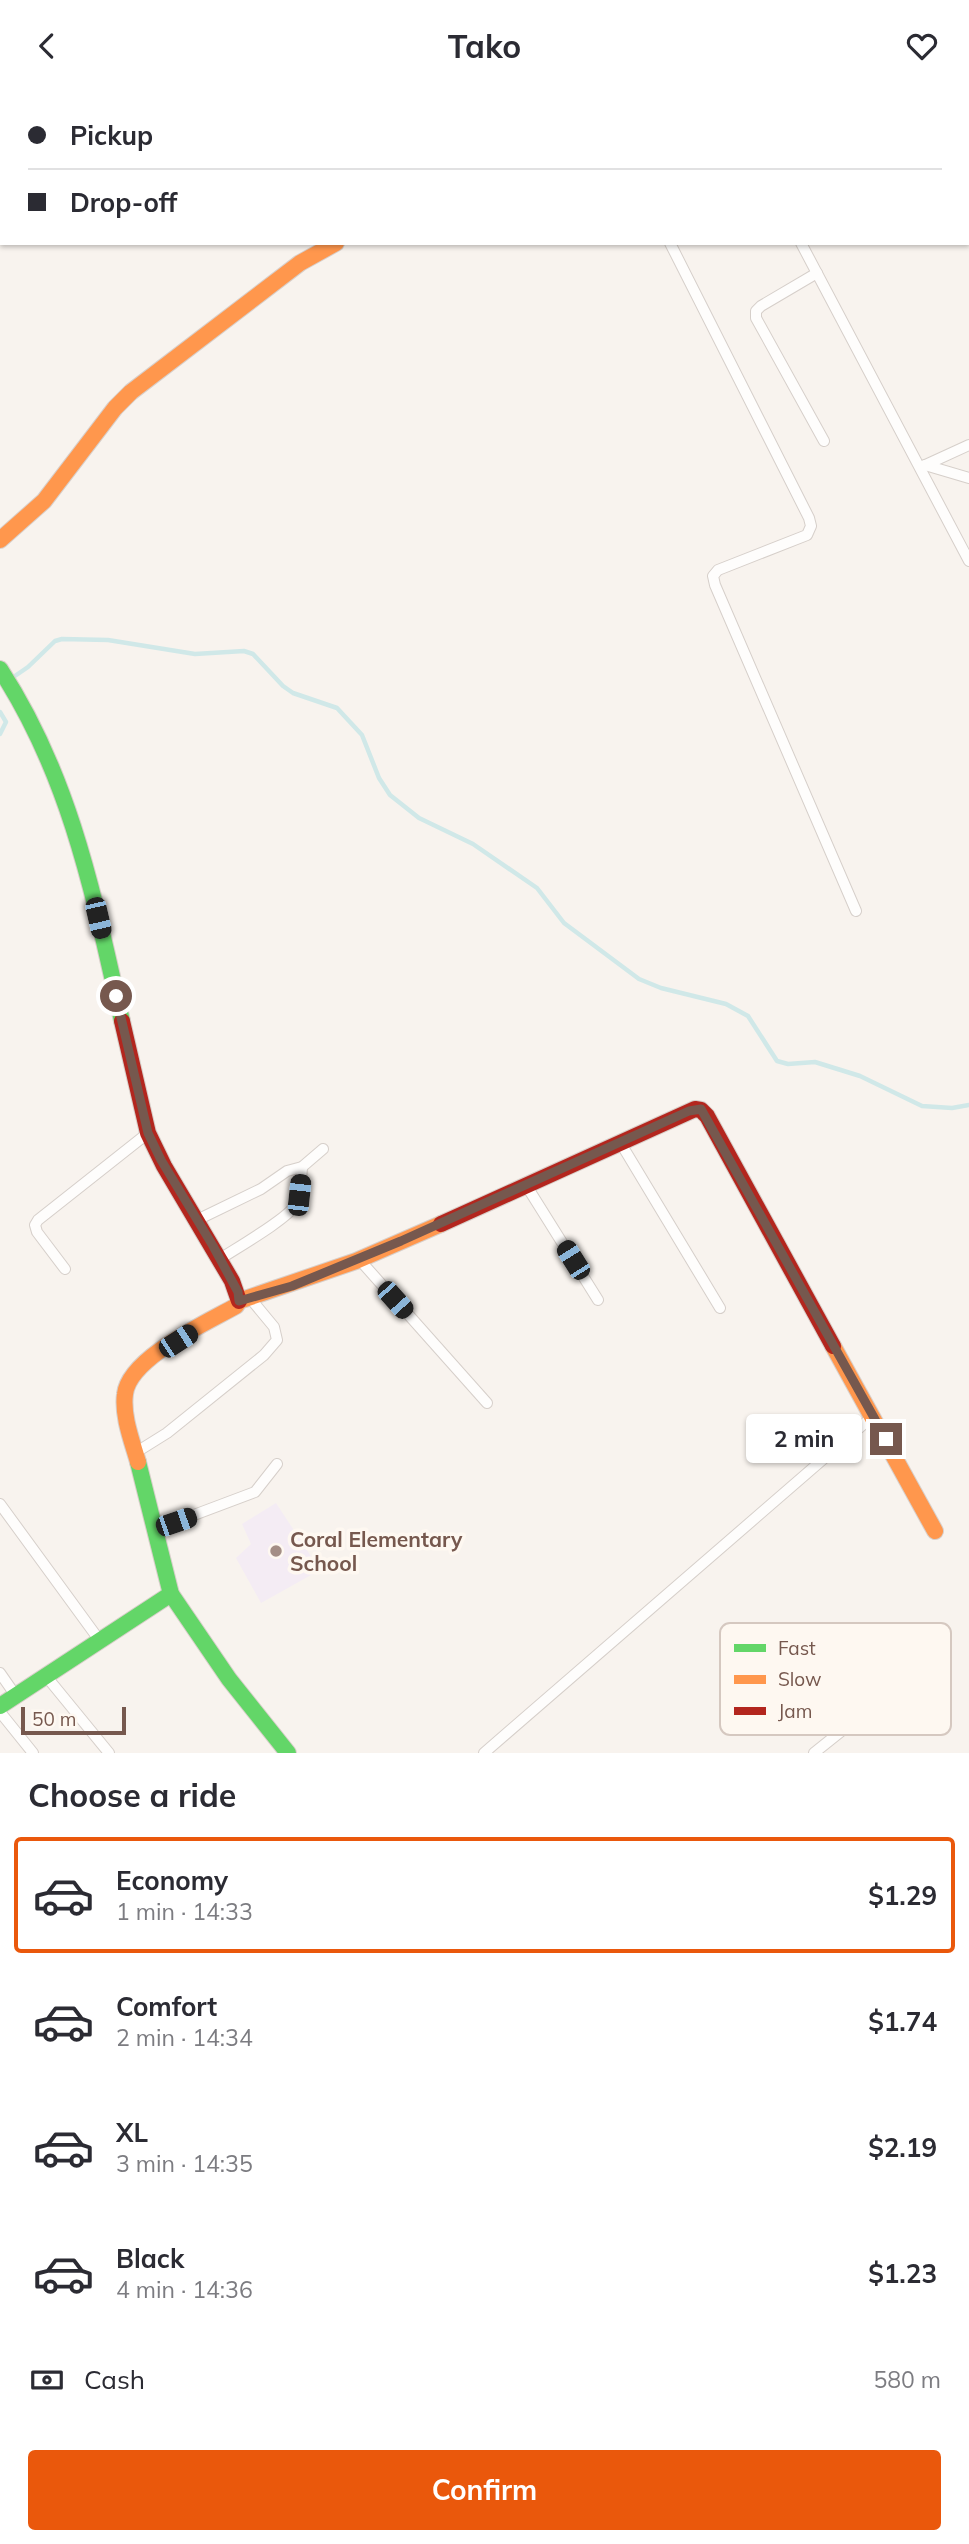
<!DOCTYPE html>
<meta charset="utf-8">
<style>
:root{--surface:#fff;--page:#f7f7f7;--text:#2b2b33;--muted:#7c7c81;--line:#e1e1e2;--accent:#ea580c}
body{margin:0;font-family:Mulish,sans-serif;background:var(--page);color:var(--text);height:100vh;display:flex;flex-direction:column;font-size:26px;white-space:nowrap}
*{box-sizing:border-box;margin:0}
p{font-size:23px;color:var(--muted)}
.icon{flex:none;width:38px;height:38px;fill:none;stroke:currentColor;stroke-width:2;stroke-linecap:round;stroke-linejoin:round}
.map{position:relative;height:1662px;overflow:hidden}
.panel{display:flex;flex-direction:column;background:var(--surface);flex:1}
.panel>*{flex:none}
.guide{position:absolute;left:0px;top:0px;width:970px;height:154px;box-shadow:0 2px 5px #0004;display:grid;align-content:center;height:154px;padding:0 28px;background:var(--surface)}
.scale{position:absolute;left:21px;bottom:18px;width:105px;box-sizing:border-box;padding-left:7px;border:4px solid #76584e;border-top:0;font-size:19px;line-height:24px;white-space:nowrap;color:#76584e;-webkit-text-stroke:5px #fef8f1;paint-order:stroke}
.end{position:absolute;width:32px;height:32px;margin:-16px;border:9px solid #76584e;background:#fff;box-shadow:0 0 0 4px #fff}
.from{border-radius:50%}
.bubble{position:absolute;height:49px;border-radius:7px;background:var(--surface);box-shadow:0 2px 5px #0004;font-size:23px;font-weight:700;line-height:49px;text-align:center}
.car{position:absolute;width:21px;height:42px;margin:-21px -10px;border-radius:9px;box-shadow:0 0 5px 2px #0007;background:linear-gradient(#222 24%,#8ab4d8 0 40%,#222 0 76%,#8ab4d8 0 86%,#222 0)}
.guide b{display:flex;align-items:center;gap:24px;height:66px;font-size:26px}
.guide b+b{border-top:2px solid var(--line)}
.guide i{width:18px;height:18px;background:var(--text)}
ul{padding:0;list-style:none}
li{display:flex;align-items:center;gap:21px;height:116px;margin:0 14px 10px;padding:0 14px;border:4px solid transparent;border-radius:7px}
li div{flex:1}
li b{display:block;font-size:26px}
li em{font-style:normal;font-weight:700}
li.current{border-color:var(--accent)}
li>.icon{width:63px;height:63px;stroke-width:1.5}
h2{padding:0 28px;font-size:32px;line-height:84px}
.pay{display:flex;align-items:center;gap:18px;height:77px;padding:0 28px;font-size:26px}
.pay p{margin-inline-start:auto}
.primary-button{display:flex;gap:14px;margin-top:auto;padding:14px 28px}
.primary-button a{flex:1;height:80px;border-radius:7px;background:var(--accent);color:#fff;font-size:28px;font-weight:700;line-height:80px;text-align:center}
header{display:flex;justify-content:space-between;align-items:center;height:91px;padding:0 28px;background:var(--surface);font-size:32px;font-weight:700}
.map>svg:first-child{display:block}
.education{fill:#f4ecf4}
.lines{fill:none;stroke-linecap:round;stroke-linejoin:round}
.stream{stroke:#d0e8e8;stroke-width:4.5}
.street-casing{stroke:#d6cfca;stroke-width:12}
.fast-casing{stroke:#d8cfca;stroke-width:18}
.slow-casing{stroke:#d8cfca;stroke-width:18}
.jam-casing{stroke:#d8cfca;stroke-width:18}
.street{stroke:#fefdfc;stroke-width:10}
.fast{stroke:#63d668;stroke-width:16}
.slow{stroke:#ff974d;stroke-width:16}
.jam{stroke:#b3261e;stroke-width:16}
.route{stroke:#76584e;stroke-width:9}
.poi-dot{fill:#a48e86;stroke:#fef8f1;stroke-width:2.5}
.labels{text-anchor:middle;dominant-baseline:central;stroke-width:7;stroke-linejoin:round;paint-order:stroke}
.poi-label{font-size:21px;font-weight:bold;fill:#76584e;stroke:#fef8f1;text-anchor:start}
.key{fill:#fef8f1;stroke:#d5c8c0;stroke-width:2}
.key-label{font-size:19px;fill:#76584e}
</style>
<header><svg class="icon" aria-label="back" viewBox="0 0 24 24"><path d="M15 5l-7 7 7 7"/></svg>Tako<svg class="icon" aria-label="heart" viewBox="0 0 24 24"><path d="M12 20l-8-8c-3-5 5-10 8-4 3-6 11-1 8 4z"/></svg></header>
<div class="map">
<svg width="969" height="1662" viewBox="0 0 969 1662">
<rect width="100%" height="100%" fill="#f8f3ee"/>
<!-- education -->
<polygon class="education" points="276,1412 320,1479 261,1512 236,1467 251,1453 242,1433"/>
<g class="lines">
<!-- stream -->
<g class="stream">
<polyline points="12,587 28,576 55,550 62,548 108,549 195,563 244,560 253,563 283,595 293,602 337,617 362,644 379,687 390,704 419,727 473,753 537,797 564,832 639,888 661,897 726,913 748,925 777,970 788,973 815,971 860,985 922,1015 952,1017 969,1014"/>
<polyline points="0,621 6,631 0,643"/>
</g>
<!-- street casing -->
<g class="street-casing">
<g id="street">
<polyline points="656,0 656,2"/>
<polyline points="914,0 915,2"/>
<polyline points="877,2 882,0"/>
<polyline points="670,152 809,427 811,435 807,444 718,479 713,485 715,494 856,820"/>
<polyline points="801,152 969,470"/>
<polyline points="817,182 761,215 756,220 756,227 824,350"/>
<polyline points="925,374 969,387"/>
<polyline points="921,376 969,354"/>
<polyline points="620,1051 720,1217"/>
<polyline points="526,1094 598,1209"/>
<polyline points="197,1129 261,1098 287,1080 302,1076 323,1058"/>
<polyline points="358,1167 487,1312"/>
<path d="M220,1168C235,1158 289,1127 295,1114C301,1103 301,1089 302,1076"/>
<polyline points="65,1178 37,1141 35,1134 38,1129 148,1042"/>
<polyline points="135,1362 167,1342 264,1264 277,1249 274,1236 250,1207"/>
<polyline points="0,1413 100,1550"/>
<polyline points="154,1439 255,1401 277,1373"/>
<polyline points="0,1582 16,1605"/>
<polyline points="46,1585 109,1662"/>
<polyline points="0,1621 33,1662"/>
<polyline points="484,1662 873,1325"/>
<polyline points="814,1662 884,1606"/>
</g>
</g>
<!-- fast casing -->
<g class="fast-casing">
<g id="fast">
<path d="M0,578C71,687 94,806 122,930"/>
<polyline points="138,1371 171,1503 229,1588 288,1662"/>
<polyline points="0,1615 171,1503"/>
</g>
</g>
<!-- slow casing -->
<g class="slow-casing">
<g id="slow">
<polyline points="0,449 44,410 115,317 131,301 300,172 336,152"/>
<polyline points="833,1255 935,1440"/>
<path d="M138,1371C132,1350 122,1325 125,1303C129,1267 206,1232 236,1215L239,1210L356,1170L441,1133"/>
</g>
</g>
<!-- jam casing -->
<g class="jam-casing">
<g id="jam">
<polyline points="968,93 969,94"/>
<polyline points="122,930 148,1042 164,1075 232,1190 239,1210"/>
<polyline points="441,1133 695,1018 701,1019 707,1025 833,1255"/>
</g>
</g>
<!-- street -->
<use href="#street" class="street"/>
<!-- fast -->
<use href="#fast" class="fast"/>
<!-- slow -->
<use href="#slow" class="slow"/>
<!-- jam -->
<use href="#jam" class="jam"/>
</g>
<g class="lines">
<!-- route -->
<polyline class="route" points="116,905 148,1042 161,1069 213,1155 238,1201 239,1210 292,1195 401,1150 689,1020 701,1018 886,1348"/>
</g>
<!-- markers -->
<circle class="poi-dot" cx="276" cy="1460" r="7"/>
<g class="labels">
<!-- poi labels -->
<g class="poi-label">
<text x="290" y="1448">Coral Elementary<tspan x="290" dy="24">School</tspan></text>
</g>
</g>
<!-- legend -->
<rect x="720" y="1532" width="231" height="112" rx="10" class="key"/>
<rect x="734" y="1553" width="32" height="8" fill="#63d668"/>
<rect x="734" y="1584" width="32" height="9" fill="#ff974d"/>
<rect x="734" y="1616" width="32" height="8" fill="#b3261e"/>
<g class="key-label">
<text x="778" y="1564">Fast</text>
<text x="778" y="1595">Slow</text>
<text x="778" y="1627">Jam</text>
</g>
</svg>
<div class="scale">50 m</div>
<i class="end from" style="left:116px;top:905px"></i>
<i class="end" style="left:886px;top:1348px"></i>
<div class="bubble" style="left:746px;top:1323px;width:116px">2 min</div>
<i class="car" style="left:98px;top:827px;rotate:167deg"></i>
<i class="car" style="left:299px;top:1104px;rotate:6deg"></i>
<i class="car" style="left:573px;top:1169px;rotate:328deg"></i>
<i class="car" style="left:395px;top:1209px;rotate:138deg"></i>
<i class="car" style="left:178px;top:1250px;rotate:57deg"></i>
<i class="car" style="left:176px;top:1431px;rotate:71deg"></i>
<div class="guide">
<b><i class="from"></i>Pickup</b>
<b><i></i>Drop-off</b>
</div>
</div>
<section class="panel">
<h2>Choose a ride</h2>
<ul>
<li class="current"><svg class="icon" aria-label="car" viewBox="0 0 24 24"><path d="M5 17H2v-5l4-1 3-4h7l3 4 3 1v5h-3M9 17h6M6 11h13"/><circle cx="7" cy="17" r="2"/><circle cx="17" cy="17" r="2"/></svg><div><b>Economy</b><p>1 min · 14:33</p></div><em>$1.29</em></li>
<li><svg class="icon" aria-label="car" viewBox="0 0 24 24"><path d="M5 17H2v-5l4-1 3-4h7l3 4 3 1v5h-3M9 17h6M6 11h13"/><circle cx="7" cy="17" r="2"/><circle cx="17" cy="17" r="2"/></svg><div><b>Comfort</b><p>2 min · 14:34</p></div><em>$1.74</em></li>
<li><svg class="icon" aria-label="car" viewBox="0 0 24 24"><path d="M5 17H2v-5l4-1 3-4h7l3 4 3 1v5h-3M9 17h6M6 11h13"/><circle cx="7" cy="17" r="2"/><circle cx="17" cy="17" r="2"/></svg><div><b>XL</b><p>3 min · 14:35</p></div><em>$2.19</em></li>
<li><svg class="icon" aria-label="car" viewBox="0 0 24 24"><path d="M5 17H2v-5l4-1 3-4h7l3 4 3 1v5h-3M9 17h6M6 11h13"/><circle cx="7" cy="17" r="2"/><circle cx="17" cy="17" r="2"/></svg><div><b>Black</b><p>4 min · 14:36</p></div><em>$1.23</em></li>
</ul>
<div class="pay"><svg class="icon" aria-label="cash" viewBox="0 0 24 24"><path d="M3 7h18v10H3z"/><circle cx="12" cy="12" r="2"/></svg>Cash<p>580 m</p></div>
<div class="primary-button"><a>Confirm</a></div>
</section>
